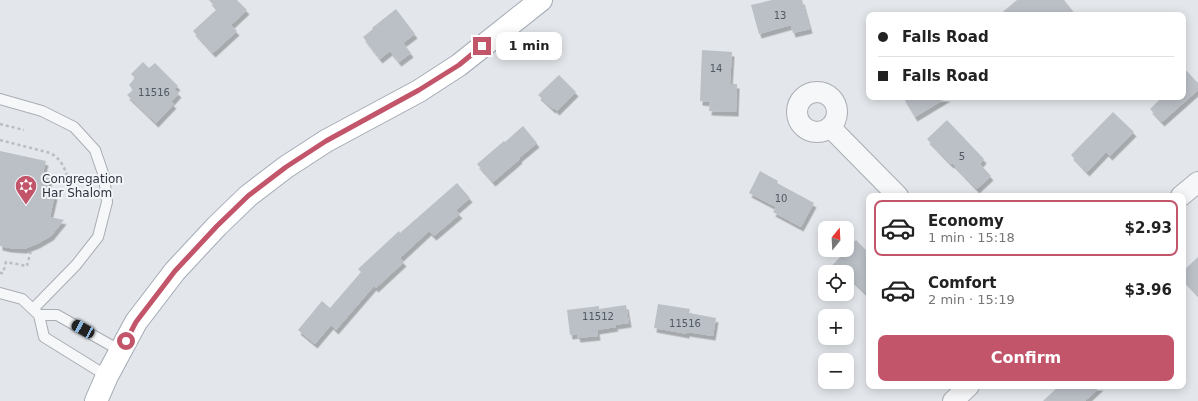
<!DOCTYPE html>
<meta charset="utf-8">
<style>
:root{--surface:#fff;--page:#f2f2f2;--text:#222;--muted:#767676;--line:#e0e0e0;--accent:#c3556b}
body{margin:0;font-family:"DejaVu Sans",sans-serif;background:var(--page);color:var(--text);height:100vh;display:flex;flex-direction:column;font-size:15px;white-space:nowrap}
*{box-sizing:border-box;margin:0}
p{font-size:13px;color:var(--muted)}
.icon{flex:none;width:22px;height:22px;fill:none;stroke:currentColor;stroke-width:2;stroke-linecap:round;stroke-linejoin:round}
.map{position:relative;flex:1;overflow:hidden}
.panel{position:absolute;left:866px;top:193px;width:320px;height:196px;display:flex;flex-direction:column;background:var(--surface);border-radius:8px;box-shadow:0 2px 10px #0003}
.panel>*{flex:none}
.banner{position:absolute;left:866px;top:12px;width:320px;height:88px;border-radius:8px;box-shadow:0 2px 10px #0003;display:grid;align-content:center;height:88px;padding:0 12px;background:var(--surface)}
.needle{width:26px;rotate:18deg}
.buttons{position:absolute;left:818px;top:221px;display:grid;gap:8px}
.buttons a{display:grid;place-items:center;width:36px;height:36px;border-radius:8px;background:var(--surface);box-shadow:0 2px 10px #0003;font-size:20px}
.end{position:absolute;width:18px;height:18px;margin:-9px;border:5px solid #c3556b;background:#fff;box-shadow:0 0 0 2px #fff}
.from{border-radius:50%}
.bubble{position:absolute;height:28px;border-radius:8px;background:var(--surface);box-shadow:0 2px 10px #0003;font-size:13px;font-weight:700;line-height:28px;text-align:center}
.car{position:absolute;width:12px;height:24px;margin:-12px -6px;border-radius:5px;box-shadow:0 0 3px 1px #0007;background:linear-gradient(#222 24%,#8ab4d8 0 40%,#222 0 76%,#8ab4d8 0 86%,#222 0)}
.banner b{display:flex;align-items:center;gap:14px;height:38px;font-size:15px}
.banner b+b{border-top:1px solid var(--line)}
.banner i{width:10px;height:10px;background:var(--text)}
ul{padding:7px 0 0;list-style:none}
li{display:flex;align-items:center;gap:12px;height:56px;margin:0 8px 6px;padding:0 4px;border:2px solid transparent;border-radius:8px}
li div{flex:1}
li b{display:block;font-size:15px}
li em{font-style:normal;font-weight:700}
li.current{border-color:var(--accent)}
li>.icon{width:36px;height:36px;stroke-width:1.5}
.action{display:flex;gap:8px;margin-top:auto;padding:8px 12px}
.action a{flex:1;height:46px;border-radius:8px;background:var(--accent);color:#fff;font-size:16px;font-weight:700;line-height:46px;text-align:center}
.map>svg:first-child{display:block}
.building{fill:#bbc0c7;filter:url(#shadow)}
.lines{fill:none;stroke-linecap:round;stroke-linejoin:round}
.service-casing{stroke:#a9adb4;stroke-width:12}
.minor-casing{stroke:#a9adb4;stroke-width:22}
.primary-casing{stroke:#a4abb5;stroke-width:24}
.path{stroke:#babdc2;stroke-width:2.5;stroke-dasharray:3 3;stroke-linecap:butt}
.service{stroke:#f6f7f9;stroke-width:10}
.minor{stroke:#f6f7f9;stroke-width:20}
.primary{stroke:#fff;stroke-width:22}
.route{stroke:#c3556b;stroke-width:5}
.labels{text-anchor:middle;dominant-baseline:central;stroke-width:4;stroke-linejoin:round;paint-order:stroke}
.number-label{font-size:10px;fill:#505862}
.poi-label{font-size:12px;fill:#2d3541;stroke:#f3f5f8;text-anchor:start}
</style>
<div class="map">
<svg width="1198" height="401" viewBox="0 0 1198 401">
<defs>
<filter id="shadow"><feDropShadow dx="2.5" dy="4.5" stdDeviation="0" flood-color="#0004"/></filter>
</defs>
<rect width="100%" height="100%" fill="#e3e6ea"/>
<!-- building -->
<g class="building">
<polygon points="209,0 237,0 247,10 231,25 237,31 213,53 193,31 217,9"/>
<polygon points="772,0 802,0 810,29 793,33 791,25 759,34 751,5"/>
<polygon points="1017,0 1064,0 1076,15 999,15"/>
<polygon points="396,9 415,34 403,43 411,53 399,62 390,51 380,59 363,37 373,29 372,28"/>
<polygon points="702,50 732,52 730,84 737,84 736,112 709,111 710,102 700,101"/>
<polygon points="143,62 149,68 155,63 178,86 174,89 179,93 171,102 174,104 156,123 127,95 133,90 129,85 135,78 131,74"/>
<polygon points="1183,67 1198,83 1198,90 1162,122 1150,109 1162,97 1183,97"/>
<polygon points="559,75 576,92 557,111 554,108 553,109 538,95"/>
<polygon points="903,97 948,97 915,117"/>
<polygon points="1113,112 1134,132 1110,156 1106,152 1087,172 1071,155"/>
<polygon points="947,120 984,159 980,164 991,176 977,189 952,163 951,164 927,139"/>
<polygon points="523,126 537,143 519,158 520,159 493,182 477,164 504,141 505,142"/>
<polygon points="0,151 46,161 42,177 50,178 47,193 55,195 50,217 64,220 51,236 37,244 24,249 9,248 0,246"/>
<polygon points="760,171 778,181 777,183 814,203 801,227 773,212 776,207 749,193"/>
<polygon points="457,183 470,198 456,210 460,214 434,236 429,231 400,258 404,262 376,288 374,286 336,330 331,325 315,344 298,330 322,301 330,308 361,272 358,269 399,231 400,233"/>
<polygon points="856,240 869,253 869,296 847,275 847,272 826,272"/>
<polygon points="1198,257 1198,295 1183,279 1183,271"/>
<polygon points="658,304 690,309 689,313 716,318 713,336 687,332 687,334 654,328"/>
<polygon points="626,305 629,323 615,325 616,327 597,330 598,336 578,338 577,334 570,335 567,310 599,306 599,309"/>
<polygon points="1059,386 1101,386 1085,401 1043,401"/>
</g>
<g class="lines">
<!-- service casing -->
<g class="service-casing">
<g id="service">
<polyline points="0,99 42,111 74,127 95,150 104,176 107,202 98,237 76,265 33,309"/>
<polyline points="0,293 22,299 39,315 44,337 107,376"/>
<polyline points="39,315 57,315 121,351"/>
</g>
</g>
<!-- minor casing -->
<g class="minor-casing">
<g id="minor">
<circle cx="817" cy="112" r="20"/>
<polyline points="830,127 898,196"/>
<polyline points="1181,196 1198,182"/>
<polyline points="953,401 969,386"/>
</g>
</g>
<!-- primary casing -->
<g class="primary-casing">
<polyline id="primary" points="96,401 107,376 136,322 175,271 217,226 248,196 286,167 326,141 419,91 459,65 541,0"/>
</g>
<!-- path -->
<g class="path">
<polyline points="0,124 24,130"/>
<path d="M0,140L50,153C66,161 68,179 71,195"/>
<polyline points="0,273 3,273 6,262 27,266 31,250"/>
</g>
<!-- service -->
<use href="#service" class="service"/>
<!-- minor -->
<use href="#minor" class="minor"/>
<!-- primary -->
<use href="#primary" class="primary"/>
</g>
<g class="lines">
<!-- route -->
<polyline class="route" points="126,341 136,322 175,271 217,226 248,196 286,167 326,141 419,90 459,65 482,46"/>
</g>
<!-- icons -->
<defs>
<g id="synagogue-pin" transform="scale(1.15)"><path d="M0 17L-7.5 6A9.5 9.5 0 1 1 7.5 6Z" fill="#c3556b" stroke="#f3f5f8"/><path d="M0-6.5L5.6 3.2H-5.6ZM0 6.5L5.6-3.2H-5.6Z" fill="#fff"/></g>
</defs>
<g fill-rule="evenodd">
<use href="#synagogue-pin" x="26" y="186"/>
</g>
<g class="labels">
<!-- number labels -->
<g class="number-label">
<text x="780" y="15">13</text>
<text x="716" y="68">14</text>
<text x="154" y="92">11516</text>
<text x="962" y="156">5</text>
<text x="781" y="198">10</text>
<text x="598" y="316">11512</text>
<text x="685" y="323">11516</text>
</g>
<!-- poi labels -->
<g class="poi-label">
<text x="42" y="179">Congregation<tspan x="42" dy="14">Har Shalom</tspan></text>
</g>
</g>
</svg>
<div class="buttons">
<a><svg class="needle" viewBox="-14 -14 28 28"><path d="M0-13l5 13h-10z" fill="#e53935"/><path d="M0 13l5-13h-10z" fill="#767676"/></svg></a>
<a><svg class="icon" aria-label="locate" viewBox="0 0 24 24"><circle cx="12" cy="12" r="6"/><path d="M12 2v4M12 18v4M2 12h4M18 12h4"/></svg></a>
<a>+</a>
<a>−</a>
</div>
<i class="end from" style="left:126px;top:341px"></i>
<i class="end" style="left:482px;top:46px"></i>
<div class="bubble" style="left:496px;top:32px;width:66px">1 min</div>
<i class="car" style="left:83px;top:329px;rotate:299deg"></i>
<div class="banner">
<b><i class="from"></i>Falls Road</b>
<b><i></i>Falls Road</b>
</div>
<section class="panel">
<ul>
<li class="current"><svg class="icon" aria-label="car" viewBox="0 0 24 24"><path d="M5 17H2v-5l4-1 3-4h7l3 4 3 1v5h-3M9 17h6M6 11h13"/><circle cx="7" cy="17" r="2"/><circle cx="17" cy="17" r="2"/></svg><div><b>Economy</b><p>1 min · 15:18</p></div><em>$2.93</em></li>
<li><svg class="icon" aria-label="car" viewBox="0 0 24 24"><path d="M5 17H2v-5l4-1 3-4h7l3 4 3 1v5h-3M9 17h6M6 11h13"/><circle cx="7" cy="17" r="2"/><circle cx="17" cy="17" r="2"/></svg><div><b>Comfort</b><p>2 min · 15:19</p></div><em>$3.96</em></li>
</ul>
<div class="action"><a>Confirm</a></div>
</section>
</div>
